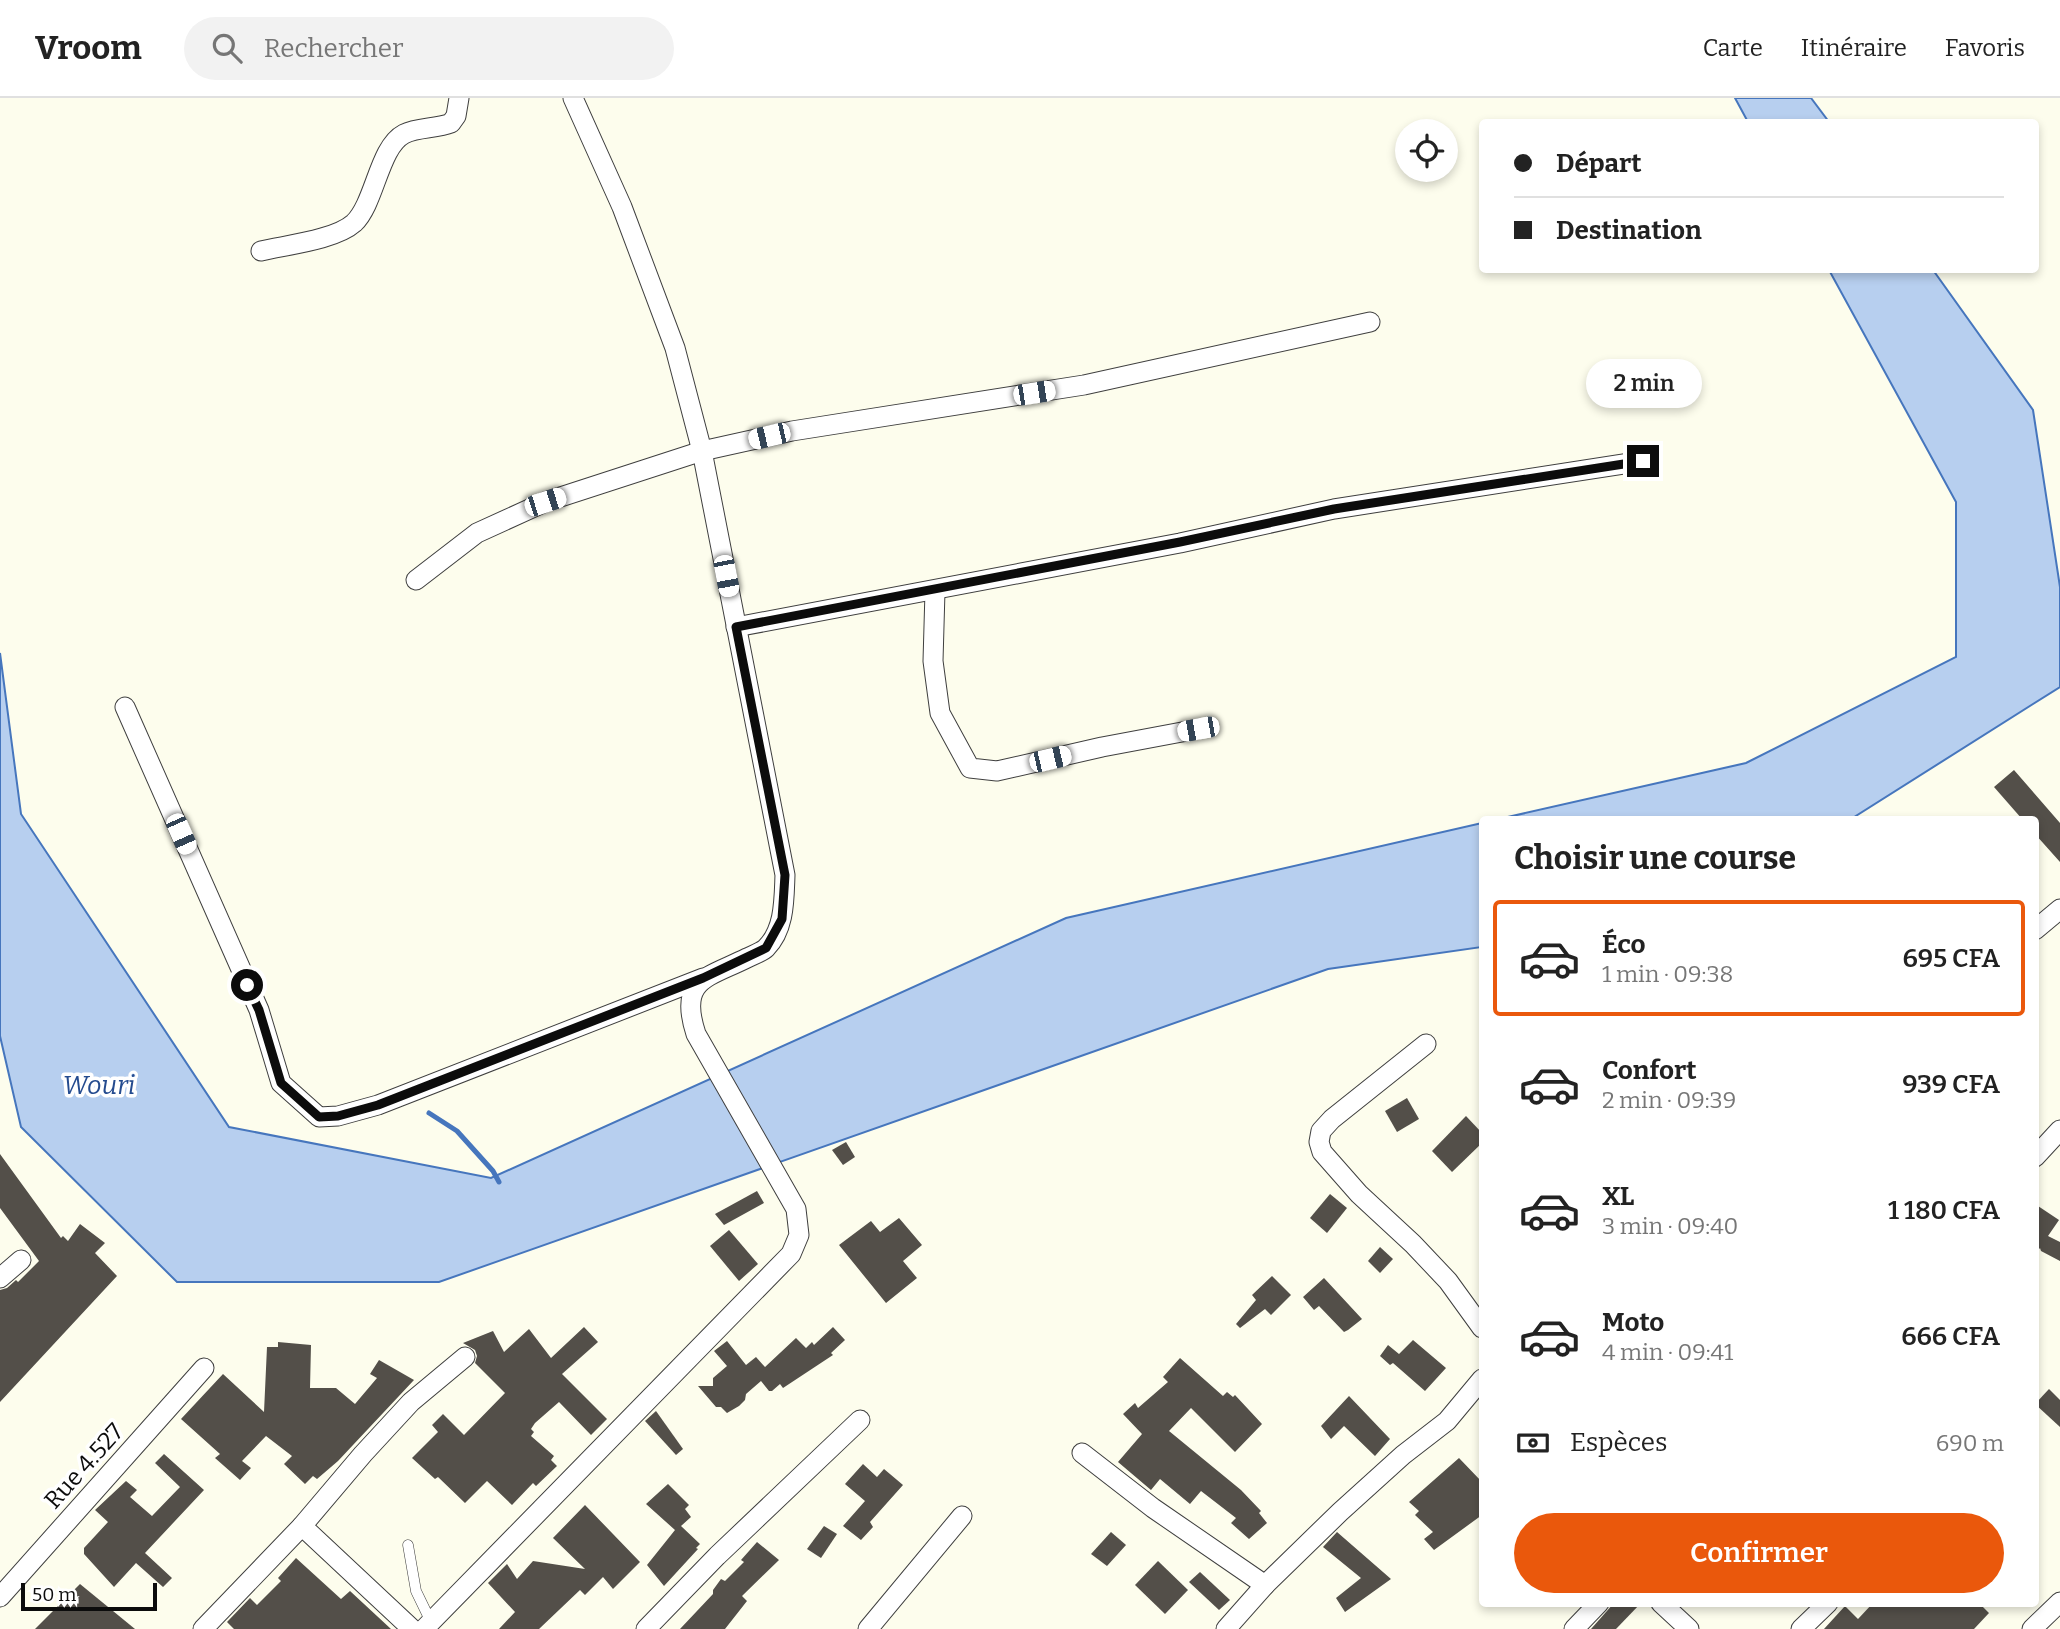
<!DOCTYPE html>
<html lang="fr">
<meta charset="utf-8">
<style>
:root{--surface:#fff;--page:#f2f2f2;--text:#222;--muted:#767676;--line:#e0e0e0;--accent:#ea580c}
body{margin:0;font-family:Bitter,serif;background:var(--page);color:var(--text);height:100vh;display:flex;flex-direction:column;font-size:26px;white-space:nowrap}
*{box-sizing:border-box;margin:0}
p{font-size:23px;color:var(--muted)}
.icon{flex:none;width:38px;height:38px;fill:none;stroke:currentColor;stroke-width:2;stroke-linecap:round;stroke-linejoin:round}
.map{position:relative;flex:1;overflow:hidden}
.drawer{position:absolute;left:1479px;top:718px;width:560px;height:791px;display:flex;flex-direction:column;background:var(--surface);border-radius:7px;box-shadow:0 4px 10px #0003}
.drawer>*{flex:none}
.guide{position:absolute;left:1479px;top:21px;width:560px;height:154px;border-radius:7px;box-shadow:0 4px 10px #0003;display:grid;align-content:center;height:154px;padding:0 35px;background:var(--surface)}
.fabs{position:absolute;left:1395px;top:21px;display:grid;gap:14px}
.fabs a{display:grid;place-items:center;width:63px;height:63px;border-radius:50%;background:var(--surface);box-shadow:0 4px 10px #0003;font-size:35px}
.scale{position:absolute;left:21px;bottom:18px;width:136px;box-sizing:border-box;padding-left:7px;border:4px solid #0c0c0c;border-top:0;font-size:19px;line-height:24px;white-space:nowrap;color:#0c0c0c;-webkit-text-stroke:5px #fff;paint-order:stroke}
.end{position:absolute;width:32px;height:32px;margin:-16px;border:9px solid #0c0c0c;background:#fff;box-shadow:0 0 0 4px #fff}
.from{border-radius:50%}
.bubble{position:absolute;height:49px;border-radius:24px;background:var(--surface);box-shadow:0 4px 10px #0003;font-size:23px;font-weight:600;line-height:49px;text-align:center}
.car{position:absolute;width:21px;height:42px;margin:-21px -10px;border-radius:9px;box-shadow:0 0 5px 2px #0007;background:linear-gradient(#fff 24%,#345 0 40%,#fff 0 76%,#345 0 86%,#fff 0)}
.guide b{display:flex;align-items:center;gap:24px;height:66px;font-size:26px}
.guide b+b{border-top:2px solid var(--line)}
.guide i{width:18px;height:18px;background:var(--text)}
ul{padding:0;list-style:none}
li{display:flex;align-items:center;gap:21px;height:116px;margin:0 14px 10px;padding:0 21px;border:4px solid transparent;border-radius:7px}
li div{flex:1}
li b{display:block;font-size:26px}
li em{font-style:normal;font-weight:600}
li.current{border-color:var(--accent)}
li>.icon{width:63px;height:63px;stroke-width:1.5}
h2{padding:0 35px;font-size:32px;line-height:84px}
.pay{display:flex;align-items:center;gap:18px;height:77px;padding:0 35px;font-size:26px}
.pay p{margin-inline-start:auto}
.cta{display:flex;gap:14px;margin-top:auto;padding:14px 35px}
.cta a{flex:1;height:80px;border-radius:42px;background:var(--accent);color:#fff;font-size:28px;font-weight:600;line-height:80px;text-align:center}
header{display:flex;align-items:center;gap:42px;box-sizing:border-box;height:98px;padding:0 35px;background:var(--surface);border-bottom:2px solid var(--line)}
header strong{font-size:33px}
nav{display:flex;gap:38px;margin-inline-start:auto;font-size:24px}
.search{width:490px;height:63px;background:var(--page);display:flex;align-items:center;gap:18px;box-sizing:border-box;padding:0 24px;border-radius:38px;color:var(--muted);font-size:26px}
.map>svg:first-child{display:block}
.water{fill:#b7cfef;stroke:#4676bd;stroke-width:2}
.lines{fill:none;stroke-linecap:round;stroke-linejoin:round}
.stream{stroke:#4676bd;stroke-width:5}
.building{fill:#534f49}
.service-casing{stroke:#3f3f3f;stroke-width:11}
.minor-casing{stroke:#3f3f3f;stroke-width:21}
.service{stroke:#fff;stroke-width:10}
.minor{stroke:#fff;stroke-width:19}
.route{stroke:#0c0c0c;stroke-width:9}
.labels{text-anchor:middle;dominant-baseline:central;stroke-width:7;stroke-linejoin:round;paint-order:stroke}
.street-label{font-size:24px;fill:#0c0c0c;stroke:#fff}
.water-label{font-size:26px;font-style:italic;fill:#244b8f;stroke:#fff}
</style>
<header>
<strong>Vroom</strong>
<div class="search"><svg class="icon" aria-label="search" viewBox="0 0 24 24"><circle cx="10" cy="10" r="6"/><path d="M15 15l6 6"/></svg>Rechercher</div>
<nav><a>Carte</a><a>Itinéraire</a><a>Favoris</a></nav>
</header>
<div class="map">
<svg width="2060" height="1531" viewBox="0 0 2060 1531">
<rect width="100%" height="100%" fill="#fdfded"/>
<!-- water -->
<g class="water">
<polygon points="1735,0 1811,0 1829,24 1748,24"/>
<polygon points="1829,172 1933,172 2033,312 2060,489 2060,589 1851,721 1499,721 1746,665 1956,559 1956,404"/>
<polygon points="0,555 21,716 229,1029 491,1080 1066,820 1482,725 1482,849 1328,871 439,1184 177,1184 21,1029 0,938"/>
</g>
<g class="lines">
<!-- stream -->
<polyline class="stream" points="429,1015 457,1033 493,1073 499,1084"/>
</g>
<!-- building -->
<g class="building">
<polygon points="2014,672 2060,725 2060,764 2035,736 2035,721 2022,721 1994,689"/>
<polygon points="1407,1000 1419,1021 1397,1034 1385,1013"/>
<polygon points="1466,1018 1482,1035 1482,1045 1452,1074 1432,1053"/>
<polygon points="846,1044 855,1059 843,1067 832,1052"/>
<polygon points="0,1056 61,1140 63,1138 68,1143 80,1126 105,1145 95,1155 117,1178 0,1304 0,1192 7,1190 16,1182 18,1184 39,1163 0,1110"/>
<polygon points="757,1093 764,1105 724,1127 715,1116"/>
<polygon points="1330,1096 1347,1110 1327,1135 1310,1120"/>
<polygon points="2035,1106 2059,1122 2048,1138 2060,1144 2060,1163 2041,1153 2040,1150 2035,1156"/>
<polygon points="899,1120 922,1147 903,1163 917,1180 886,1205 839,1147 871,1123 880,1134"/>
<polygon points="729,1132 758,1166 739,1183 710,1148"/>
<polygon points="1380,1149 1393,1161 1380,1175 1368,1163"/>
<polygon points="1272,1178 1291,1197 1271,1217 1265,1211 1240,1230 1236,1226 1256,1202 1252,1197"/>
<polygon points="1324,1180 1362,1221 1348,1232 1344,1234 1319,1208 1314,1212 1303,1199"/>
<polygon points="584,1229 598,1244 562,1276 607,1321 591,1337 559,1304 535,1325 531,1331 534,1334 531,1338 554,1358 551,1362 557,1368 536,1388 533,1385 512,1407 487,1383 465,1405 438,1379 435,1381 412,1360 438,1334 432,1327 443,1316 464,1337 505,1295 475,1265 477,1258 475,1252 463,1245 493,1233 504,1254 529,1231 551,1260"/>
<polygon points="833,1229 845,1242 831,1255 833,1257 783,1290 780,1286 772,1293 769,1293 761,1283 746,1296 745,1302 739,1308 727,1315 721,1309 716,1309 698,1288 713,1288 713,1280 727,1268 714,1253 727,1243 746,1267 756,1259 765,1269 796,1240 806,1250 812,1244 814,1247"/>
<polygon points="1413,1242 1446,1270 1425,1293 1393,1265 1390,1267 1380,1258 1388,1247 1399,1256"/>
<polygon points="278,1244 311,1247 310,1290 336,1290 355,1306 377,1280 370,1276 379,1262 414,1282 338,1363 317,1381 313,1378 305,1386 284,1366 292,1358 266,1338 242,1363 251,1370 240,1382 215,1360 220,1356 181,1321 223,1276 264,1314 267,1249 278,1249"/>
<polygon points="1180,1260 1223,1298 1227,1294 1233,1299 1235,1297 1262,1326 1235,1354 1191,1310 1169,1333 1241,1392 1261,1413 1259,1415 1267,1425 1249,1441 1231,1425 1236,1420 1201,1393 1190,1406 1160,1381 1151,1392 1118,1364 1142,1336 1123,1316 1135,1305 1138,1310 1168,1284 1163,1279"/>
<polygon points="2049,1291 2060,1302 2060,1329 2035,1306"/>
<polygon points="1349,1298 1390,1341 1375,1358 1344,1328 1331,1341 1321,1328"/>
<polygon points="656,1313 683,1351 676,1357 645,1323"/>
<polygon points="164,1356 204,1392 145,1455 172,1480 163,1489 136,1465 114,1489 84,1456 84,1450 108,1424 95,1412 126,1383 137,1392 130,1399 152,1418 180,1389 155,1365"/>
<polygon points="1459,1360 1482,1384 1482,1417 1434,1452 1424,1441 1433,1434 1415,1417 1419,1413 1409,1404"/>
<polygon points="863,1366 877,1379 884,1371 903,1387 870,1424 873,1429 861,1442 843,1428 865,1403 845,1386"/>
<polygon points="668,1386 689,1407 685,1411 691,1419 681,1428 700,1446 696,1450 698,1451 664,1488 647,1467 675,1432 646,1406"/>
<polygon points="585,1407 640,1464 613,1491 603,1479 585,1497 580,1492 539,1531 499,1531 515,1514 488,1485 507,1466 517,1481 533,1463 585,1471 553,1440"/>
<polygon points="824,1428 837,1436 821,1460 807,1451"/>
<polygon points="1111,1434 1126,1447 1107,1468 1091,1456"/>
<polygon points="1337,1434 1391,1481 1345,1514 1336,1500 1361,1480 1323,1449"/>
<polygon points="757,1444 779,1462 742,1498 747,1503 725,1531 680,1531 713,1496 713,1492 721,1481 725,1483 744,1464 741,1462"/>
<polygon points="296,1460 341,1501 350,1493 391,1531 234,1531 227,1524 250,1500 257,1507 281,1483 278,1480"/>
<polygon points="1158,1463 1188,1492 1165,1516 1135,1487"/>
<polygon points="1200,1474 1230,1502 1219,1512 1189,1484"/>
<polygon points="80,1486 135,1531 35,1531"/>
<polygon points="1614,1505 1641,1505 1616,1531 1591,1531"/>
<polygon points="1873,1505 1979,1505 1989,1515 1974,1531 1824,1531 1845,1508 1858,1521"/>
</g>
<g class="lines">
<!-- service casing -->
<g class="service-casing">
<polyline id="service" points="408,1447 416,1493 431,1524"/>
</g>
<!-- minor casing -->
<g class="minor-casing">
<g id="minor">
<path d="M261,153C286,147 335,142 354,125C375,105 379,49 404,36C418,29 436,31 451,25L456,18L459,0"/>
<polyline points="416,482 477,435 545,404 702,353 792,333 1084,287 1370,224"/>
<polyline points="935,493 933,563 940,615 970,670 997,673 1102,649 1198,631"/>
<polyline points="736,529 1180,445 1334,411 1643,363"/>
<polyline points="125,609 259,912 281,985 319,1019 338,1018 378,1007 703,880"/>
<polyline points="2035,832 2060,811"/>
<polyline points="1426,946 1332,1021 1321,1033 1319,1044 1322,1054 1359,1096 1413,1146 1448,1183 1482,1230"/>
<polyline points="2035,1059 2060,1032"/>
<polyline points="0,1180 21,1162"/>
<polyline points="1082,1355 1153,1410 1265,1487"/>
<polyline points="0,1499 204,1270"/>
<polyline points="1661,1505 1689,1531"/>
<polyline points="203,1531 302,1428"/>
<polyline points="412,1531 302,1428 363,1356 411,1304 465,1259"/>
<path d="M424,1531L791,1156L799,1137L796,1111L696,936C678,881 707,880 747,860C753,857 762,854 766,850C785,831 784,801 785,777L702,353L675,250L622,109L573,0"/>
<polyline points="646,1531 717,1458 860,1322"/>
<polyline points="868,1531 962,1418"/>
<polyline points="1226,1531 1265,1487 1340,1414 1403,1357 1447,1323 1482,1281"/>
<polyline points="1574,1531 1599,1505"/>
<polyline points="1801,1531 1828,1505"/>
<polyline points="2032,1531 2060,1504"/>
</g>
</g>
<!-- service -->
<use href="#service" class="service"/>
<!-- minor -->
<use href="#minor" class="minor"/>
</g>
<g class="lines">
<!-- route -->
<polyline class="route" points="247,887 259,912 281,985 319,1019 338,1018 378,1007 703,880 766,850 782,821 785,777 736,529 1180,444 1334,411 1643,363"/>
</g>
<g class="labels">
<!-- street labels -->
<g class="street-label">
<text transform="translate(84 1368) rotate(-48)">Rue 4.527</text>
</g>
<!-- water labels -->
<g class="water-label">
<text x="99" y="987">Wouri</text>
</g>
</g>
</svg>
<div class="fabs">
<a><svg class="icon" aria-label="locate" viewBox="0 0 24 24"><circle cx="12" cy="12" r="6"/><path d="M12 2v4M12 18v4M2 12h4M18 12h4"/></svg></a>
</div>
<div class="scale">50 m</div>
<i class="end from" style="left:247px;top:887px"></i>
<i class="end" style="left:1643px;top:363px"></i>
<div class="bubble" style="left:1586px;top:261px;width:116px">2 min</div>
<i class="car" style="left:1034px;top:295px;rotate:81deg"></i>
<i class="car" style="left:769px;top:338px;rotate:257deg"></i>
<i class="car" style="left:545px;top:404px;rotate:72deg"></i>
<i class="car" style="left:726px;top:478px;rotate:169deg"></i>
<i class="car" style="left:1198px;top:631px;rotate:260deg"></i>
<i class="car" style="left:1050px;top:661px;rotate:77deg"></i>
<i class="car" style="left:181px;top:736px;rotate:156deg"></i>
<div class="guide">
<b><i class="from"></i>Départ</b>
<b><i></i>Destination</b>
</div>
<section class="drawer">
<h2>Choisir une course</h2>
<ul>
<li class="current"><svg class="icon" aria-label="car" viewBox="0 0 24 24"><path d="M5 17H2v-5l4-1 3-4h7l3 4 3 1v5h-3M9 17h6M6 11h13"/><circle cx="7" cy="17" r="2"/><circle cx="17" cy="17" r="2"/></svg><div><b>Éco</b><p>1 min · 09:38</p></div><em>695 CFA</em></li>
<li><svg class="icon" aria-label="car" viewBox="0 0 24 24"><path d="M5 17H2v-5l4-1 3-4h7l3 4 3 1v5h-3M9 17h6M6 11h13"/><circle cx="7" cy="17" r="2"/><circle cx="17" cy="17" r="2"/></svg><div><b>Confort</b><p>2 min · 09:39</p></div><em>939 CFA</em></li>
<li><svg class="icon" aria-label="car" viewBox="0 0 24 24"><path d="M5 17H2v-5l4-1 3-4h7l3 4 3 1v5h-3M9 17h6M6 11h13"/><circle cx="7" cy="17" r="2"/><circle cx="17" cy="17" r="2"/></svg><div><b>XL</b><p>3 min · 09:40</p></div><em>1 180 CFA</em></li>
<li><svg class="icon" aria-label="car" viewBox="0 0 24 24"><path d="M5 17H2v-5l4-1 3-4h7l3 4 3 1v5h-3M9 17h6M6 11h13"/><circle cx="7" cy="17" r="2"/><circle cx="17" cy="17" r="2"/></svg><div><b>Moto</b><p>4 min · 09:41</p></div><em>666 CFA</em></li>
</ul>
<div class="pay"><svg class="icon" aria-label="cash" viewBox="0 0 24 24"><path d="M3 7h18v10H3z"/><circle cx="12" cy="12" r="2"/></svg>Espèces<p>690 m</p></div>
<div class="cta"><a>Confirmer</a></div>
</section>
</div>
